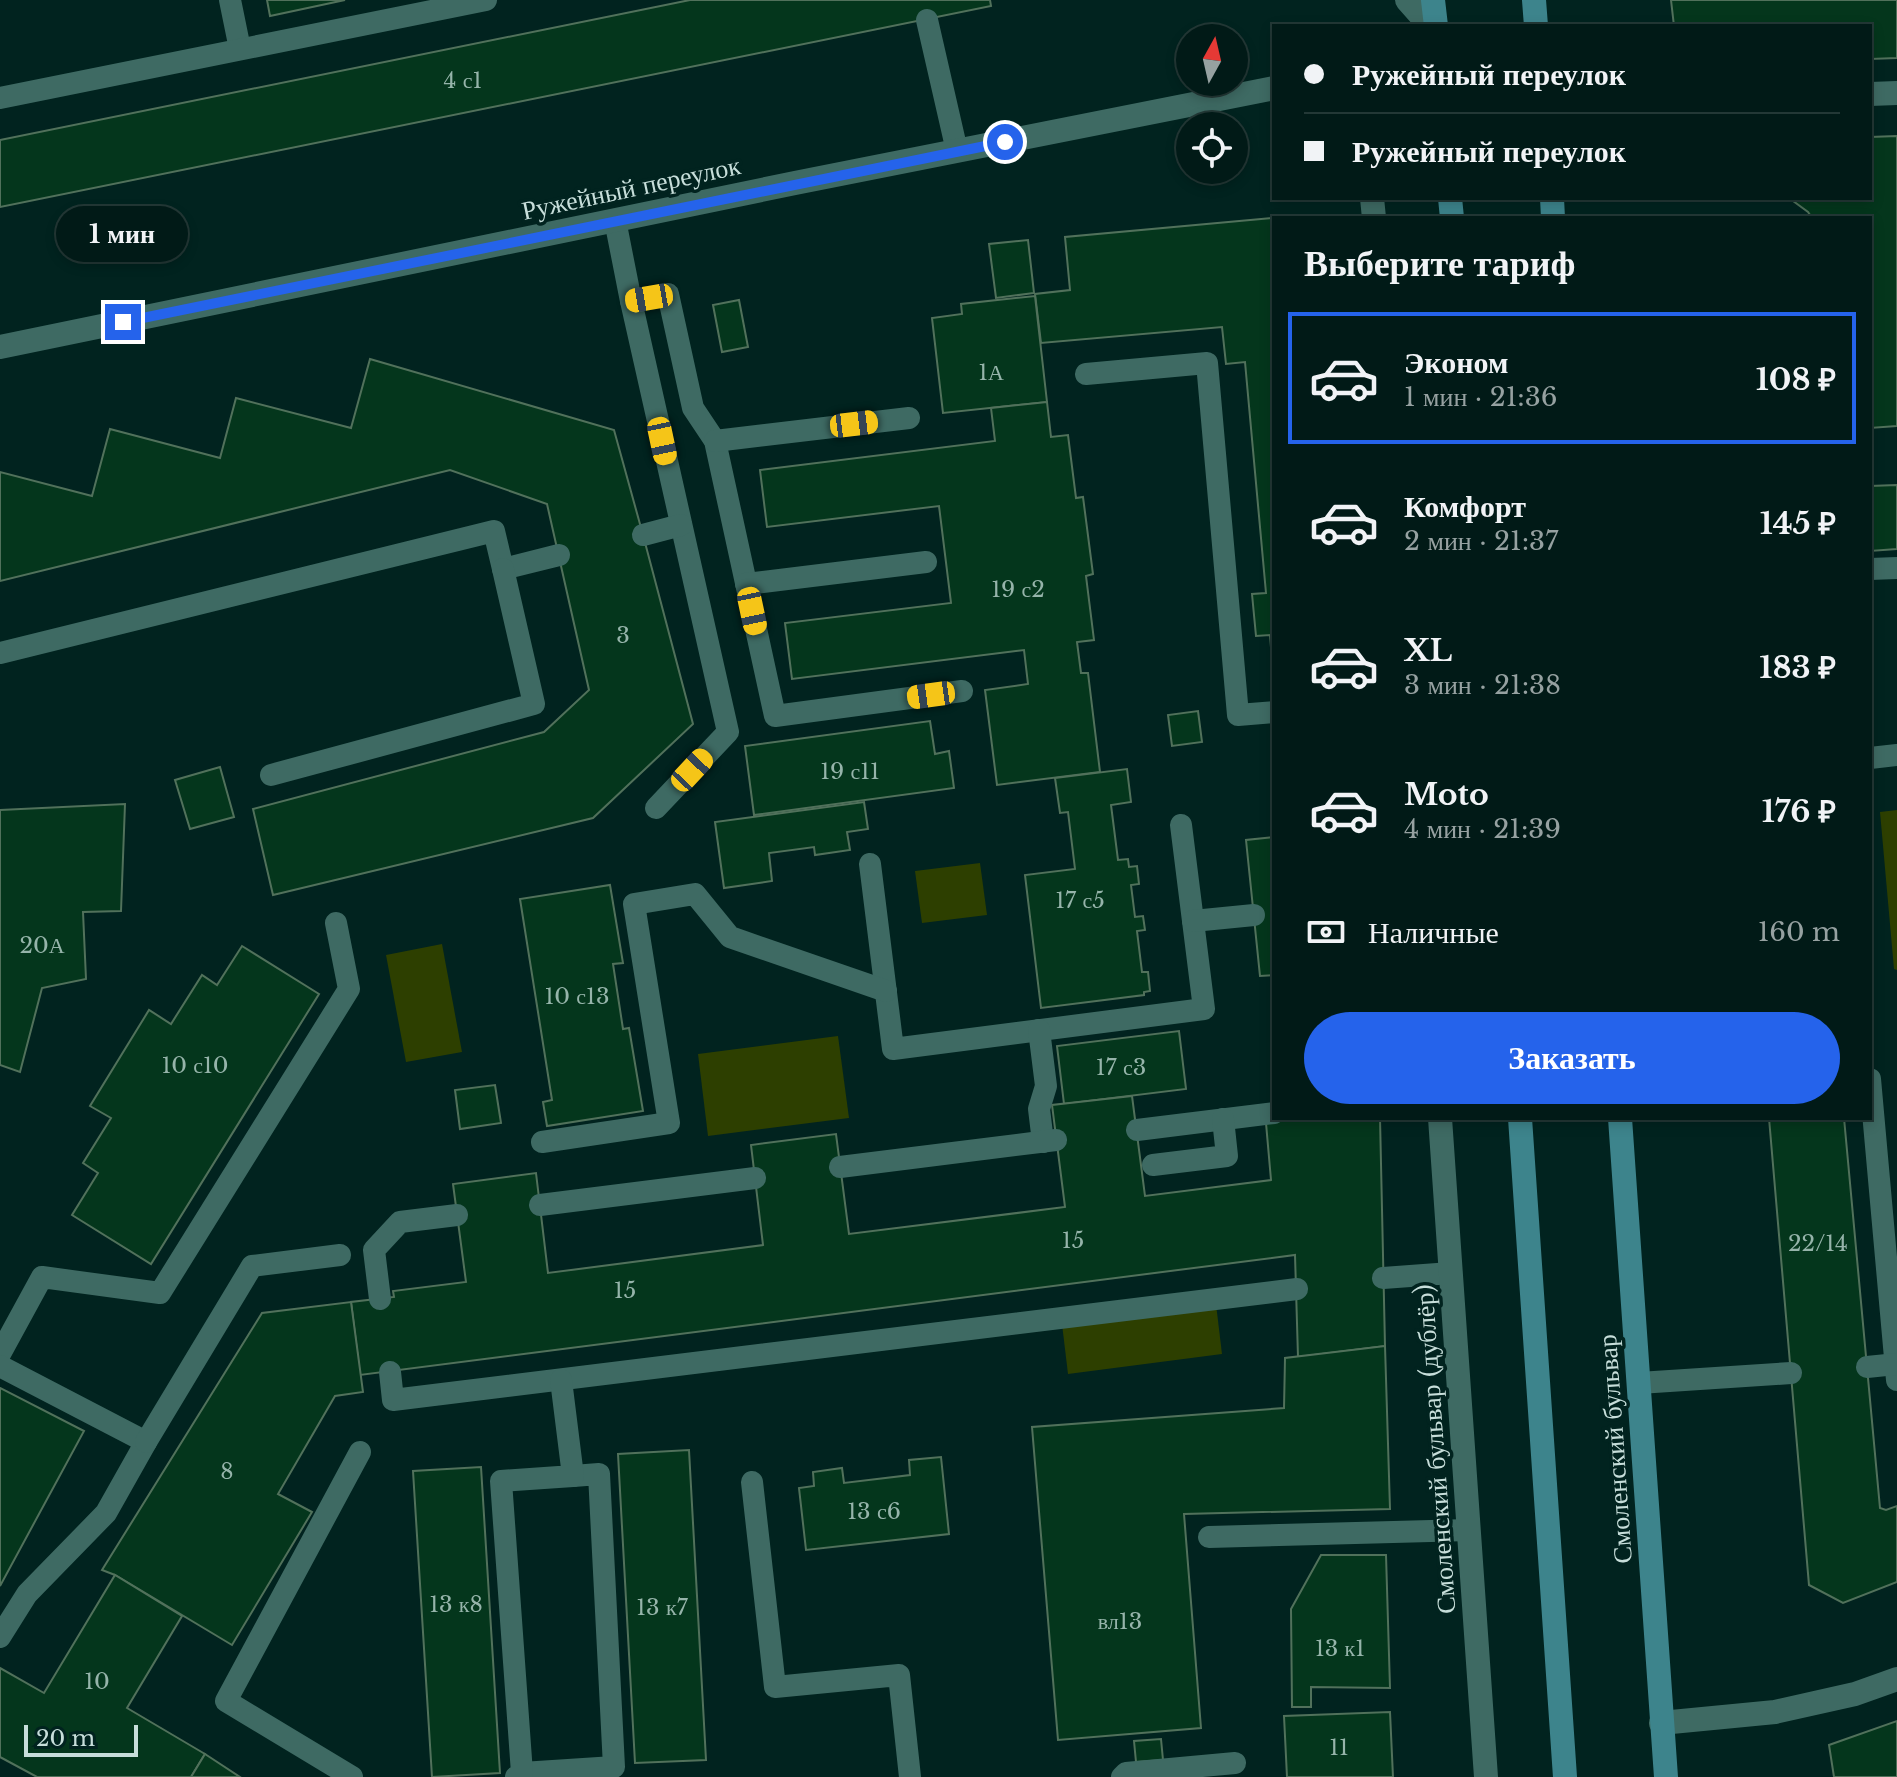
<!DOCTYPE html>
<html lang="ru">
<meta charset="utf-8">
<style>
:root{--surface:#011a17;--page:#0f2724;--text:#f1f3f6;--muted:#96a1a1;--line:#233836;--accent:#2563eb}
body{margin:0;font-family:"Libre Baskerville",serif;background:var(--page);color:var(--text);height:100vh;display:flex;flex-direction:column;font-size:30px;white-space:nowrap}
*{box-sizing:border-box;margin:0}
p{font-size:26px;color:var(--muted)}
.icon{flex:none;width:44px;height:44px;fill:none;stroke:currentColor;stroke-width:2;stroke-linecap:round;stroke-linejoin:round}
.map{position:relative;flex:1;overflow:hidden}
.details{position:absolute;left:1272px;top:216px;width:600px;height:904px;display:flex;flex-direction:column;background:var(--surface);border-radius:0px;box-shadow:0 4px 12px #0003,0 0 0 2px var(--line)}
.details>*{flex:none}
.top-card{position:absolute;left:1272px;top:24px;width:600px;height:176px;border-radius:0px;box-shadow:0 4px 12px #0003,0 0 0 2px var(--line);display:grid;align-content:center;height:176px;padding:0 32px;background:var(--surface)}
.needle{width:52px;rotate:8deg}
.buttons{position:absolute;left:1176px;top:24px;display:grid;gap:16px}
.buttons a{display:grid;place-items:center;width:72px;height:72px;border-radius:50%;background:var(--surface);box-shadow:0 4px 12px #0003,0 0 0 2px var(--line);font-size:40px}
.scale{position:absolute;left:24px;bottom:20px;width:114px;box-sizing:border-box;padding-left:8px;border:4px solid #c7deda;border-top:0;font-size:22px;line-height:28px;white-space:nowrap;color:#c7deda;-webkit-text-stroke:6px #01231f;paint-order:stroke}
.end{position:absolute;width:36px;height:36px;margin:-18px;border:10px solid #2563eb;background:#fff;box-shadow:0 0 0 4px #fff}
.from{border-radius:50%}
.bubble{position:absolute;height:56px;border-radius:28px;background:var(--surface);box-shadow:0 4px 12px #0003,0 0 0 2px var(--line);font-size:26px;font-weight:700;line-height:56px;text-align:center}
.car{position:absolute;width:24px;height:48px;margin:-24px -12px;border-radius:10px;box-shadow:0 0 6px 2px #0007;background:linear-gradient(#f5c518 24%,#345 0 40%,#f5c518 0 76%,#345 0 86%,#f5c518 0)}
.top-card b{display:flex;align-items:center;gap:28px;height:76px;font-size:30px}
.top-card b+b{border-top:2px solid var(--line)}
.top-card i{width:20px;height:20px;background:var(--text)}
ul{padding:0;list-style:none}
li{display:flex;align-items:center;gap:24px;height:132px;margin:0 16px 12px;padding:0 16px;border:4px solid transparent;border-radius:0px}
li div{flex:1}
li b{display:block;font-size:30px}
li em{font-style:normal;font-weight:700}
li.active{border-color:var(--accent)}
li>.icon{width:72px;height:72px;stroke-width:1.5}
h2{padding:0 32px;font-size:36px;line-height:96px}
.pay{display:flex;align-items:center;gap:20px;height:88px;padding:0 32px;font-size:30px}
.pay p{margin-inline-start:auto}
.button{display:flex;gap:16px;margin-top:auto;padding:16px 32px}
.button a{flex:1;height:92px;border-radius:48px;background:var(--accent);color:#fff;font-size:32px;font-weight:700;line-height:92px;text-align:center}
.map>svg:first-child{display:block}
.green{fill:#2d3f00}
.building{fill:#04361c;stroke:#51715b;stroke-width:2}
.lines{fill:none;stroke-linecap:round;stroke-linejoin:round}
.service{stroke:#3e6a63;stroke-width:22}
.minor{stroke:#3e6a63;stroke-width:24}
.primary{stroke:#3d848c;stroke-width:24}
.route{stroke:#2563eb;stroke-width:10}
.labels{text-anchor:middle;dominant-baseline:central;stroke-width:7;stroke-linejoin:round;paint-order:stroke}
.number-label{font-size:22px;fill:#96b4aa}
.street-label{font-size:26px;fill:#c7deda;stroke:#01231f}
</style>
<div class="map">
<svg width="1897" height="1777" viewBox="0 0 1897 1777">
<rect width="100%" height="100%" fill="#01231f"/>
<!-- green -->
<g class="green">
<polygon points="1897,810 1897,970 1894,969 1880,812"/>
<polygon points="980,863 987,915 922,923 915,871"/>
<polygon points="442,944 462,1052 406,1062 386,955"/>
<polygon points="838,1036 849,1118 708,1136 698,1054"/>
<polygon points="1216,1304 1222,1354 1068,1374 1062,1324"/>
</g>
<!-- building -->
<g class="building">
<polygon points="267,0 345,0 270,16"/>
<polygon points="690,0 990,0 991,6 0,207 0,140"/>
<polygon points="1671,0 1897,0 1897,58 1870,59 1870,26 1674,26"/>
<polygon points="1897,136 1897,426 1870,428 1870,218 1812,218 1808,212 1789,198 1870,198 1870,137"/>
<polygon points="1306,215 1306,218 1274,218 1274,685 1270,635 1256,636 1252,594 1266,593 1245,362 1226,364 1222,327 1041,343 1035,294 1070,290 1065,237"/>
<polygon points="1028,240 1034,293 996,298 989,244"/>
<polygon points="1035,296 1047,402 943,413 932,318 962,314 961,304"/>
<polygon points="739,300 748,347 722,352 713,305"/>
<polygon points="370,359 614,430 643,535 693,724 593,818 273,895 253,809 544,732 589,690 547,504 450,470 0,581 0,472 92,496 110,429 220,458 236,398 351,428"/>
<polygon points="1047,402 1051,437 1068,435 1076,498 1083,497 1093,574 1086,576 1094,640 1077,642 1081,673 1088,673 1100,772 997,785 985,690 1028,684 1024,650 792,679 785,623 951,603 939,506 767,527 760,470 995,441 991,408"/>
<polygon points="1897,485 1897,549 1870,551 1870,486"/>
<polygon points="1198,711 1202,742 1172,746 1168,715"/>
<polygon points="930,721 935,754 949,751 954,788 754,815 745,746"/>
<polygon points="220,767 234,817 190,829 175,780"/>
<polygon points="1127,769 1131,802 1111,805 1118,860 1128,859 1129,867 1137,866 1139,884 1131,885 1135,917 1143,916 1145,930 1137,931 1142,972 1148,972 1150,991 1144,992 1144,995 1041,1008 1025,875 1075,869 1068,812 1060,813 1055,778"/>
<polygon points="864,802 868,829 847,832 850,850 815,855 814,847 769,853 772,881 724,888 715,822"/>
<polygon points="125,804 121,911 83,912 86,979 42,988 20,1072 0,1065 0,810"/>
<polygon points="1274,837 1274,980 1274,975 1260,976 1246,840"/>
<polygon points="610,885 623,963 613,964 623,1029 629,1028 643,1111 547,1126 543,1102 552,1100 520,899"/>
<polygon points="242,946 319,994 151,1264 72,1215 98,1173 83,1163 111,1118 90,1106 149,1010 171,1024 202,975 217,985"/>
<polygon points="1179,1031 1186,1089 1064,1104 1057,1046"/>
<polygon points="495,1085 501,1123 460,1129 455,1090"/>
<polygon points="1132,1096 1145,1196 1271,1180 1266,1123 1295,1118 1380,1118 1385,1346 1298,1357 1295,1255 360,1375 351,1302 394,1297 393,1291 466,1282 453,1184 536,1173 548,1273 763,1245 751,1145 836,1134 849,1234 1065,1207 1052,1105"/>
<polygon points="1769,1118 1844,1118 1880,1508 1886,1510 1897,1506 1897,1582 1843,1603 1809,1585"/>
<polygon points="351,1302 363,1392 335,1396 278,1494 312,1512 232,1645 115,1575 102,1570 262,1313"/>
<polygon points="1385,1346 1390,1509 1184,1514 1201,1728 1058,1740 1032,1427 1284,1408 1285,1358"/>
<polygon points="0,1388 84,1431 0,1586"/>
<polygon points="689,1450 706,1760 635,1763 618,1454"/>
<polygon points="941,1457 949,1534 806,1550 799,1488 814,1486 813,1472 842,1468 844,1483 910,1475 909,1460"/>
<polygon points="481,1467 500,1773 432,1777 413,1471"/>
<polygon points="1321,1555 1386,1555 1390,1688 1311,1687 1311,1707 1292,1707 1291,1609"/>
<polygon points="115,1575 182,1616 127,1708 205,1754 191,1777 37,1777 0,1757 0,1668 44,1693"/>
<polygon points="1390,1712 1393,1777 1287,1777 1284,1716"/>
<polygon points="1897,1721 1897,1777 1834,1777 1829,1745"/>
<polygon points="1161,1739 1163,1760 1136,1762 1134,1741"/>
<polygon points="205,1754 240,1777 191,1777"/>
</g>
<g class="lines">
<!-- service -->
<g class="service">
<polyline points="230,0 240,49"/>
<polyline points="927,20 957,151"/>
<polyline points="0,98 486,0"/>
<polyline points="615,220 631,301 728,732 656,808"/>
<polyline points="631,301 668,294 693,408 715,441 775,716 962,691"/>
<polyline points="1086,374 1207,363 1238,715 1274,712"/>
<polyline points="715,441 909,418"/>
<polyline points="643,535 681,525"/>
<polyline points="1870,569 1897,568"/>
<polyline points="746,584 926,562"/>
<polyline points="0,653 494,531 503,569 559,555"/>
<polyline points="1870,758 1897,755"/>
<polyline points="271,775 534,704 503,569"/>
<polyline points="870,864 893,1049 1204,1009 1181,825"/>
<polyline points="1193,921 1254,915"/>
<polyline points="1039,1030 1046,1086 1039,1109 1043,1142"/>
<polyline points="1870,1079 1897,1380"/>
<polyline points="1137,1130 1274,1113"/>
<polyline points="542,1142 669,1123 634,904 695,894 730,937 886,991"/>
<polyline points="1153,1165 1227,1156 1223,1119"/>
<polyline points="840,1167 1056,1140"/>
<polyline points="540,1205 755,1178"/>
<polyline points="1383,1278 1451,1273"/>
<polyline points="380,1299 374,1250 400,1222 457,1215"/>
<polyline points="0,1354 42,1277 160,1293 349,989 336,923"/>
<polyline points="0,1366 146,1442 106,1513 27,1594 0,1637"/>
<polyline points="1867,1367 1897,1364"/>
<polyline points="390,1372 393,1400 1297,1289"/>
<polyline points="1639,1383 1791,1373"/>
<polyline points="146,1442 252,1266 340,1255"/>
<polyline points="752,1482 775,1687 899,1675 910,1777"/>
<polyline points="1209,1537 1469,1530"/>
<polyline points="522,1773 614,1767 599,1474 573,1476"/>
<polyline points="352,1777 226,1701 360,1452"/>
<polyline points="516,1777 522,1773 501,1481 573,1476 561,1380"/>
<polyline points="1122,1777 1126,1773 1235,1763"/>
</g>
<!-- minor -->
<g class="minor">
<polyline points="1407,0 1430,26"/>
<polyline points="1870,94 1897,93"/>
<polyline points="1372,198 1374,218"/>
<polyline points="0,347 795,183 1274,88"/>
<polyline points="1440,1118 1486,1777"/>
<polyline points="1661,1723 1775,1712 1855,1694 1897,1679"/>
</g>
<!-- primary -->
<g class="primary">
<polyline points="1433,0 1436,26"/>
<polyline points="1534,0 1536,26"/>
<polyline points="1450,198 1452,218"/>
<polyline points="1552,198 1553,218"/>
<polyline points="1520,1118 1565,1777"/>
<polyline points="1620,1118 1666,1777"/>
</g>
</g>
<g class="lines">
<!-- route -->
<polyline class="route" points="123,322 1005,142"/>
</g>
<g class="labels">
<!-- number labels -->
<g class="number-label">
<text x="463" y="80">4 с1</text>
<text x="991" y="372">1А</text>
<text x="1018" y="589">19 с2</text>
<text x="623" y="635">3</text>
<text x="850" y="771">19 с11</text>
<text x="1080" y="900">17 с5</text>
<text x="42" y="945">20А</text>
<text x="577" y="996">10 с13</text>
<text x="195" y="1065">10 с10</text>
<text x="1121" y="1067">17 с3</text>
<text x="1073" y="1240">15</text>
<text x="1818" y="1243">22/14</text>
<text x="625" y="1290">15</text>
<text x="227" y="1471">8</text>
<text x="874" y="1511">13 с6</text>
<text x="456" y="1604">13 к8</text>
<text x="662" y="1607">13 к7</text>
<text x="1120" y="1621">вл13</text>
<text x="1340" y="1648">13 к1</text>
<text x="97" y="1681">10</text>
<text x="1339" y="1747">11</text>
</g>
<!-- street labels -->
<g class="street-label">
<text transform="translate(631 188) rotate(-12)">Ружейный переулок</text>
<text transform="translate(1435 1449) rotate(-94)">Смоленский бульвар (дублёр)</text>
<text transform="translate(1615 1449) rotate(-94)">Смоленский бульвар</text>
</g>
</g>
</svg>
<div class="buttons">
<a><svg class="needle" viewBox="-14 -14 28 28"><path d="M0-13l5 13h-10z" fill="#e53935"/><path d="M0 13l5-13h-10z" fill="#96a1a1"/></svg></a>
<a><svg class="icon" aria-label="locate" viewBox="0 0 24 24"><circle cx="12" cy="12" r="6"/><path d="M12 2v4M12 18v4M2 12h4M18 12h4"/></svg></a>
</div>
<div class="scale">20 m</div>
<i class="end from" style="left:1005px;top:142px"></i>
<i class="end" style="left:123px;top:322px"></i>
<div class="bubble" style="left:56px;top:206px;width:132px">1 мин</div>
<i class="car" style="left:649px;top:298px;rotate:260deg"></i>
<i class="car" style="left:854px;top:424px;rotate:83deg"></i>
<i class="car" style="left:662px;top:441px;rotate:168deg"></i>
<i class="car" style="left:752px;top:611px;rotate:168deg"></i>
<i class="car" style="left:931px;top:695px;rotate:262deg"></i>
<i class="car" style="left:692px;top:770px;rotate:43deg"></i>
<div class="top-card">
<b><i class="from"></i>Ружейный переулок</b>
<b><i></i>Ружейный переулок</b>
</div>
<section class="details">
<h2>Выберите тариф</h2>
<ul>
<li class="active"><svg class="icon" aria-label="car" viewBox="0 0 24 24"><path d="M5 17H2v-5l4-1 3-4h7l3 4 3 1v5h-3M9 17h6M6 11h13"/><circle cx="7" cy="17" r="2"/><circle cx="17" cy="17" r="2"/></svg><div><b>Эконом</b><p>1 мин · 21:36</p></div><em>108 ₽</em></li>
<li><svg class="icon" aria-label="car" viewBox="0 0 24 24"><path d="M5 17H2v-5l4-1 3-4h7l3 4 3 1v5h-3M9 17h6M6 11h13"/><circle cx="7" cy="17" r="2"/><circle cx="17" cy="17" r="2"/></svg><div><b>Комфорт</b><p>2 мин · 21:37</p></div><em>145 ₽</em></li>
<li><svg class="icon" aria-label="car" viewBox="0 0 24 24"><path d="M5 17H2v-5l4-1 3-4h7l3 4 3 1v5h-3M9 17h6M6 11h13"/><circle cx="7" cy="17" r="2"/><circle cx="17" cy="17" r="2"/></svg><div><b>XL</b><p>3 мин · 21:38</p></div><em>183 ₽</em></li>
<li><svg class="icon" aria-label="car" viewBox="0 0 24 24"><path d="M5 17H2v-5l4-1 3-4h7l3 4 3 1v5h-3M9 17h6M6 11h13"/><circle cx="7" cy="17" r="2"/><circle cx="17" cy="17" r="2"/></svg><div><b>Moto</b><p>4 мин · 21:39</p></div><em>176 ₽</em></li>
</ul>
<div class="pay"><svg class="icon" aria-label="cash" viewBox="0 0 24 24"><path d="M3 7h18v10H3z"/><circle cx="12" cy="12" r="2"/></svg>Наличные<p>160 m</p></div>
<div class="button"><a>Заказать</a></div>
</section>
</div>
